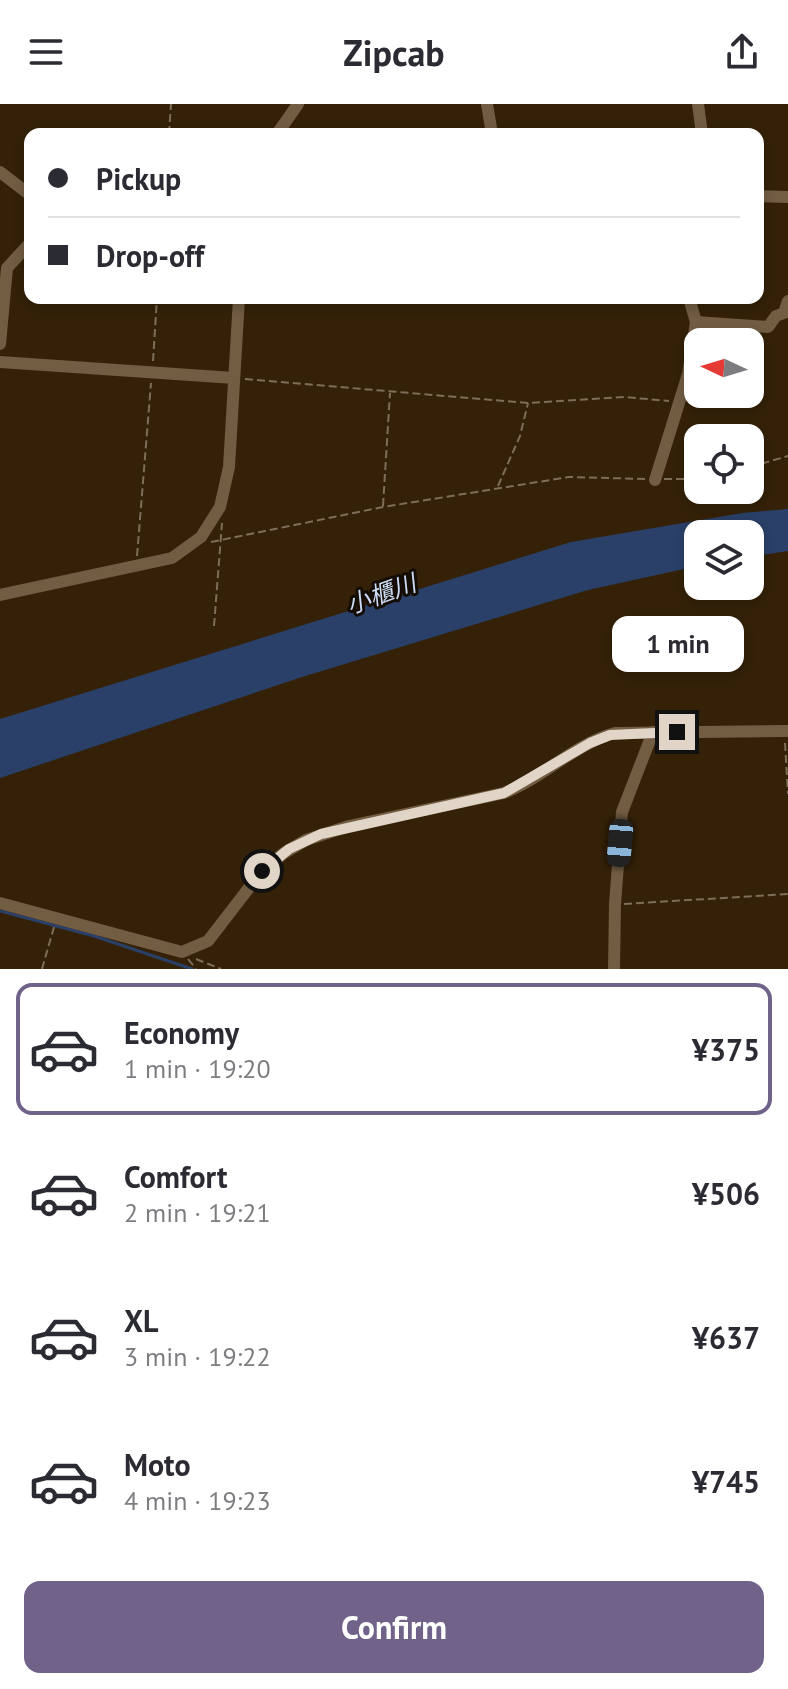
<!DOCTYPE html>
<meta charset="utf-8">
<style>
:root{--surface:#fff;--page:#f2f2f3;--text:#2b2b33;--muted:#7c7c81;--line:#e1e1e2;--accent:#706288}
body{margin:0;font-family:"PT Sans","Noto Sans JP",sans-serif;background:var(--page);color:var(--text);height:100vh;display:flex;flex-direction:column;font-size:30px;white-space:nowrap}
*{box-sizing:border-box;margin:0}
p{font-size:26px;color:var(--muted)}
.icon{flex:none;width:44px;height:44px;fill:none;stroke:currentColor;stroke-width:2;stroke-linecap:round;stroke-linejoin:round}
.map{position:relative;height:865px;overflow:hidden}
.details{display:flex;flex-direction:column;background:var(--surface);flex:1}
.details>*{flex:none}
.hud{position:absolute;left:24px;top:24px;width:740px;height:176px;border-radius:16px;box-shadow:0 4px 12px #0003;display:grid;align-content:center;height:176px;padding:0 24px;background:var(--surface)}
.needle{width:52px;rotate:274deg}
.controls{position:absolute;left:684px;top:224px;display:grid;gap:16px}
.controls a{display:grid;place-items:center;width:80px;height:80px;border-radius:16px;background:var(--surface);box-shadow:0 4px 12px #0003;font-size:40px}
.end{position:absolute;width:36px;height:36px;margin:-18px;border:10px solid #e1d5c7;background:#111;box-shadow:0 0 0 4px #111}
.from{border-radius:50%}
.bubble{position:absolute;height:56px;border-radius:16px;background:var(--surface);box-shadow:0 4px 12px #0003;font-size:26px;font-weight:700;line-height:56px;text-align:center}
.car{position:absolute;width:24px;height:48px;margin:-24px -12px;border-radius:10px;box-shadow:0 0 6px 2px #0007;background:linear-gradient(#222 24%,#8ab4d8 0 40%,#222 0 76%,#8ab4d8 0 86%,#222 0)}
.hud b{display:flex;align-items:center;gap:28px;height:76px;font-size:30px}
.hud b+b{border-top:2px solid var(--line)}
.hud i{width:20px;height:20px;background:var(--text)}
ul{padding:14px 0 0;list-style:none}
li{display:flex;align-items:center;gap:24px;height:132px;margin:0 16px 12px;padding:0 8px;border:4px solid transparent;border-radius:16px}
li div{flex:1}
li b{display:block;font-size:30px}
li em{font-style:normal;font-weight:700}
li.active{border-color:var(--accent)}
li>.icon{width:72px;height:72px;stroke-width:1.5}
.primary-button{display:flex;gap:16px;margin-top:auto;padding:16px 24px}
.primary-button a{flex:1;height:92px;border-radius:16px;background:var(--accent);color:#fff;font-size:32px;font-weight:700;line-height:92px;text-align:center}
header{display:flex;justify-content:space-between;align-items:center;height:104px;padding:0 24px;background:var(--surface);font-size:36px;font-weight:700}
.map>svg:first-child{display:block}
.water{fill:#2b4068}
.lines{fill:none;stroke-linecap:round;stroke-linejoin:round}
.stream{stroke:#2b4068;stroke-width:3}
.path{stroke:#7e6e59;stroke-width:2;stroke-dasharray:8 4;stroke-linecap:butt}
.minor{stroke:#725d43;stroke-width:12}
.route{stroke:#e1d5c7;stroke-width:10}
.labels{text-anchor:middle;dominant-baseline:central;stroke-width:6;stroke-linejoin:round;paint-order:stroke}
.water-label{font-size:24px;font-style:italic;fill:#cdddf8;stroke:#150d04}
</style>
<header><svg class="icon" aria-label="menu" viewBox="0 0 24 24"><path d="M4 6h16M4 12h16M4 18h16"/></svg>Zipcab<svg class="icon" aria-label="share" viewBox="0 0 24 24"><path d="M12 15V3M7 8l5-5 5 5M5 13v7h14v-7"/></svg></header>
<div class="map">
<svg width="788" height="865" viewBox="0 0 788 865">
<rect width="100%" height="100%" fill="#342108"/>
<!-- water -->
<polygon class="water" points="788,405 788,447 750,453 750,430 698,430 698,462 588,486 302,573 0,674 0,615 571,438 742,409"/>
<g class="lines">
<!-- stream -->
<polyline class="stream" points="0,807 94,832 192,865"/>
<!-- path -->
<g class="path">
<polyline points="169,30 171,0"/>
<polyline points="153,257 157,194"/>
<polyline points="245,275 528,299 624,293 669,297"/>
<polyline points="750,363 788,352"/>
<polyline points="664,375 698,375"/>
<polyline points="498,382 520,332 528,299"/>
<polyline points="383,402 390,289"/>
<polyline points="211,438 383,403 569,373 646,375"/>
<polyline points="137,452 151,279"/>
<polyline points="214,522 222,419"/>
<polyline points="785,639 788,690"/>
<polyline points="624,800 788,790"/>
<polyline points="188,855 196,865"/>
<polyline points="196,855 221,865"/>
<polyline points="42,865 54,823"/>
</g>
<!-- minor -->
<g class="minor">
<polyline points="487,0 492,30"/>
<polyline points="698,0 702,30"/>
<polyline points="277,30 298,0"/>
<polyline points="0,68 30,91"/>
<polyline points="758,92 788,93"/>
<polyline points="696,218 768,223 776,212 784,209 788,197"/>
<polyline points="0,240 7,164 30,139"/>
<polyline points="0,258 234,274"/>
<polyline points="655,376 688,270 696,218 689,194"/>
<polyline points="0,491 172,454 201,433 220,403 229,363 239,194"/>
<path d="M0,799L182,848L208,837L262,767L284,749L306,736L349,722L504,689C543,674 574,640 615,629L788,627"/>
<polyline points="614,865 615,800 622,708 653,628"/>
</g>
</g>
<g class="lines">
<!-- route -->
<polyline class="route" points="262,767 289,745 321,730 504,689 590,639 610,631 677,628"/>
</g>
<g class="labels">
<!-- water labels -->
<g class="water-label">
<text transform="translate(381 490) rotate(-20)">小櫃川</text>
</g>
</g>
</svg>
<div class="controls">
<a><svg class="needle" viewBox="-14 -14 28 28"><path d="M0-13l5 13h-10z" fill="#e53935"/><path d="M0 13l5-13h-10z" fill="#7c7c81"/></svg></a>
<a><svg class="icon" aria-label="locate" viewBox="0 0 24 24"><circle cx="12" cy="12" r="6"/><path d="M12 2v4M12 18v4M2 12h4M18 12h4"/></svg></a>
<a><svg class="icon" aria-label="layers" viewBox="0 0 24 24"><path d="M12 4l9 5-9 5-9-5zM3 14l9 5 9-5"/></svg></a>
</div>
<i class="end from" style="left:262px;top:767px"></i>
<i class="end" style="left:677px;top:628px"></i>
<div class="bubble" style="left:612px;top:512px;width:132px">1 min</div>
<i class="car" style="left:620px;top:739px;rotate:185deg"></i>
<div class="hud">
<b><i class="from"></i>Pickup</b>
<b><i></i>Drop-off</b>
</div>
</div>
<section class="details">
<ul>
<li class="active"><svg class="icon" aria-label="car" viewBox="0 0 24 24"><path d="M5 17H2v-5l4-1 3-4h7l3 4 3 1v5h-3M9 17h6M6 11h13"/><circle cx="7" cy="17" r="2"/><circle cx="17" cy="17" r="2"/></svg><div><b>Economy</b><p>1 min · 19:20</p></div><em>¥375</em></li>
<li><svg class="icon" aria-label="car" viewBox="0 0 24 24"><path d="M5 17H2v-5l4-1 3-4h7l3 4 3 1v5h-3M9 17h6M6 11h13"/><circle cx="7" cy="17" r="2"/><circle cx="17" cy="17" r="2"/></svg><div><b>Comfort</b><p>2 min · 19:21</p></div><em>¥506</em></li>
<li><svg class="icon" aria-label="car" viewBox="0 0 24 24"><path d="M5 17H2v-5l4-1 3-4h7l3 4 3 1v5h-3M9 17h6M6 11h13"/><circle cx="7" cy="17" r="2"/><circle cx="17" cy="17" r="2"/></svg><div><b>XL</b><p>3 min · 19:22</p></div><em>¥637</em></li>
<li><svg class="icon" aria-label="car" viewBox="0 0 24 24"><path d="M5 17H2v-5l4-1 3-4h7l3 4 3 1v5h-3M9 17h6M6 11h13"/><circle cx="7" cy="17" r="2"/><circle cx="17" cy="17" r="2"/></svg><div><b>Moto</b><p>4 min · 19:23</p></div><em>¥745</em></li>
</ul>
<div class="primary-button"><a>Confirm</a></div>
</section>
